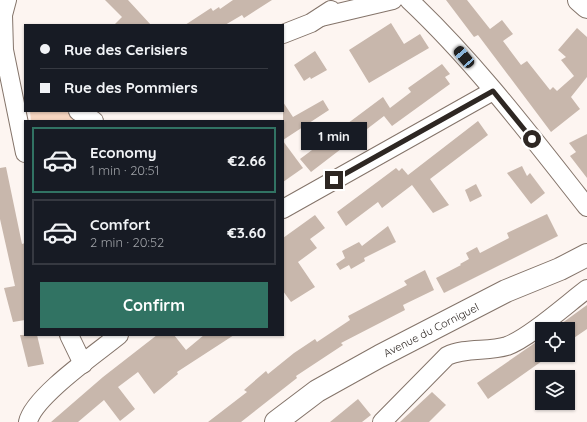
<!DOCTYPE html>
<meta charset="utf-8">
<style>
:root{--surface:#171b24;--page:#242831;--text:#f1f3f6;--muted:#9ea1a6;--line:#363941;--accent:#317363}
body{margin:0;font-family:Quicksand,sans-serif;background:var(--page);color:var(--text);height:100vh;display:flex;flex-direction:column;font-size:15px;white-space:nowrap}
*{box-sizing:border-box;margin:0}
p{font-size:13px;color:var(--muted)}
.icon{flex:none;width:22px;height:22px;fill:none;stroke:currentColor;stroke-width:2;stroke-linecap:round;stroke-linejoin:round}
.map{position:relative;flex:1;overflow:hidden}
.panel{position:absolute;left:24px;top:120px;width:260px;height:216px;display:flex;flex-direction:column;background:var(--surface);border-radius:0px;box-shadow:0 1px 3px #0004}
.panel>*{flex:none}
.top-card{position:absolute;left:24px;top:24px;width:260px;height:88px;border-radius:0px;box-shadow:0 1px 3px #0004;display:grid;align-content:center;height:88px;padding:0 16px;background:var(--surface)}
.controls{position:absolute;left:535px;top:322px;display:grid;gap:8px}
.controls a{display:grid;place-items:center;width:40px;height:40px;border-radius:0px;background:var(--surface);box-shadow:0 1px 3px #0004;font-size:20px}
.end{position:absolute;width:18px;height:18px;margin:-9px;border:5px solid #2e2723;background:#fff;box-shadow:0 0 0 2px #fff}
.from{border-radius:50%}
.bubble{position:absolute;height:28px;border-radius:0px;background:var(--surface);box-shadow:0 1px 3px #0004;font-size:13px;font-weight:700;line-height:28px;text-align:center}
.car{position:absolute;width:12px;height:24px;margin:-12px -6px;border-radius:5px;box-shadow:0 0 3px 1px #0007;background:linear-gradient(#222 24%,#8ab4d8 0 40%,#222 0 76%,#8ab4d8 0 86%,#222 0)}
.top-card b{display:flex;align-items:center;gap:14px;height:38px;font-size:15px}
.top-card b+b{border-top:1px solid var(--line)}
.top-card i{width:10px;height:10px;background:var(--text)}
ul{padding:7px 0 0;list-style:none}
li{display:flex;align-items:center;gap:12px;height:66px;margin:0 8px 6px;padding:0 8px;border:2px solid var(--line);border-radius:0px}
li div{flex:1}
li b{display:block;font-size:15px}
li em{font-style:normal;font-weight:700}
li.active{border-color:var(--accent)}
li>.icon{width:36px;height:36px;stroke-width:1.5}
.cta{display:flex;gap:8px;margin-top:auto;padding:8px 16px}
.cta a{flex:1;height:46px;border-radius:0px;background:var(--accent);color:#fff;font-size:16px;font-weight:700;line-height:46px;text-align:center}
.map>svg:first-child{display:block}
.green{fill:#f6d5c0}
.building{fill:#c8b7ac}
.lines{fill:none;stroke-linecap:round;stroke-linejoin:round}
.minor-casing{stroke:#84746a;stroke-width:20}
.tertiary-casing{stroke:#84746a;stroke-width:24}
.minor{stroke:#fff;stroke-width:18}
.tertiary{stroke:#fff;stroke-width:22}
.route{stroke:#2e2723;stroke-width:5}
.labels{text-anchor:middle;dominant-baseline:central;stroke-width:4;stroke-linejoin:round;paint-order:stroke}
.street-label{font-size:11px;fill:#2e2723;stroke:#fff}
</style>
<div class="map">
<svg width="587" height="422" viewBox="0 0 587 422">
<rect width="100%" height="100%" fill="#fdf5f1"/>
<!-- green -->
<polygon class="green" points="30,111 66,111 81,121 31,121"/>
<!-- building -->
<g class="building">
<polygon points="105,0 128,0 151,25 114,25 122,17"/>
<polygon points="233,0 272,0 244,18 242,15 225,25 185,25 211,8 213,11 219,7 220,9"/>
<polygon points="446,0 467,0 490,29 502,20 513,34 503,41 521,65 527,61 550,90 553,87 557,91 574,76 561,60 566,57 558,50 577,28 587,37 587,77 571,97 580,109 551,132 478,35 474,37"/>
<polygon points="391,23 404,44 420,34 429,48 369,83 349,50"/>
<polygon points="315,51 327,70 311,79 310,77 304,81 294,65"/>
<polygon points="442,64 450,74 445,77 450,84 392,126 384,116 311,172 300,159 383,97 390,108 411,92 408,88"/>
<polygon points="323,100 329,110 283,140 283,102 293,117"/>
<polygon points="478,121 488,135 430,179 449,205 433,213 412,185 382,208 378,202 346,226 337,212 396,168 399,171 402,168 408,175"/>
<polygon points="587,134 587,178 570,156 576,152 569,143"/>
<polygon points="283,141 303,168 283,182"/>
<polygon points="522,166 527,176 530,173 545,193 531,204 507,173"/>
<polygon points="6,167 22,244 25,243 25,320 13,322 4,288 15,286 0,219 0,168"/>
<polygon points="476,184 482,196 470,202 465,190"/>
<polygon points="547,214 558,236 444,293 436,278 461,265 460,264 469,259 466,253 477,247 480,253 509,238 507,233"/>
<polygon points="315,215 325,228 310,239 317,248 298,262 315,287 291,302 283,291 283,238"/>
<polygon points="388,226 396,242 364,258 365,261 351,269 349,265 340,270 336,264 345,258 342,251 359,242 362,246"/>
<polygon points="425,270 434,290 403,305 405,310 341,343 343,345 296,376 297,378 241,422 208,422 247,392 244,390 266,371 268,374 294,353 315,339 317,342 350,320 348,316 407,285 404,281"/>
<polygon points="587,305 587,329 568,342 568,329 554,329"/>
<polygon points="20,335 37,335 44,364 28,367"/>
<polygon points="157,335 174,335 186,350 204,335 234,335 177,372 178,374 154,394 138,372 118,387 135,409 120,421 104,400 78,422 51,422 103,377"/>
<polygon points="542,338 542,361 488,399 477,383"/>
<polygon points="432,392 446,405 429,422 400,422"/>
<polygon points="358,399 371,415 362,422 330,422"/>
</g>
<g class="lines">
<!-- minor casing -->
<g class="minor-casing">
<g id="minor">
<polyline points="7,0 3,15 4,50 25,153"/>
<path d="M409,0C475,62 531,136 587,207"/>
<polyline points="321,17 393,0"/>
<polyline points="283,34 311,23 331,10"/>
<polyline points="78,111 94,121"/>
<polyline points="283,209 493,91"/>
<polyline points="69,335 83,364"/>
<path d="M28,422C33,397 97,353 119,335"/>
<path d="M382,422L447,356C465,347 488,352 507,346C529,338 567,304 587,289"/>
</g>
</g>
<!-- tertiary casing -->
<g class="tertiary-casing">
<g id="tertiary">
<polyline points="579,0 587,7"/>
<polyline points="276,422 317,391 380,356 506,291 560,269 587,255"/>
</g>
</g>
<!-- minor -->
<use href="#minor" class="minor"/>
<!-- tertiary -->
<use href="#tertiary" class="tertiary"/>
</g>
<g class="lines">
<!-- route -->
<polyline class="route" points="334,180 493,91 532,139"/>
</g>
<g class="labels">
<!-- street labels -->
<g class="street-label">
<text transform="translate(431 330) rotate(-27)">Avenue du Corniguel</text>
</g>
</g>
</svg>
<div class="controls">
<a><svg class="icon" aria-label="locate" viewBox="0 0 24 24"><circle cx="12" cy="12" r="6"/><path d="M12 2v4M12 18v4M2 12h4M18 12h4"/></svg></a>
<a><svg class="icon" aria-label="layers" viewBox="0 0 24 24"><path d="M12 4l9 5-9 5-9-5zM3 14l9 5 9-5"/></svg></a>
</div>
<i class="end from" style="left:532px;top:139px"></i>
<i class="end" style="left:334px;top:180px"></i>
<div class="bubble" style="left:301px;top:122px;width:66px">1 min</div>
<i class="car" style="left:464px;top:57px;rotate:320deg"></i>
<div class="top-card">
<b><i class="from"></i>Rue des Cerisiers</b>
<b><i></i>Rue des Pommiers</b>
</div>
<section class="panel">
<ul>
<li class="active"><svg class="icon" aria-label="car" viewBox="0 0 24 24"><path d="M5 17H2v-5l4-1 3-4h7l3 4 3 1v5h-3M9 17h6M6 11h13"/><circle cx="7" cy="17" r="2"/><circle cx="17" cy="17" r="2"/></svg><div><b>Economy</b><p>1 min · 20:51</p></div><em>€2.66</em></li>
<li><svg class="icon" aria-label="car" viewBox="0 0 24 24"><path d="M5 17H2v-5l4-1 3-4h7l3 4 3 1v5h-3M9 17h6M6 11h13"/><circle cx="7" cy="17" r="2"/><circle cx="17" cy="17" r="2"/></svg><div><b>Comfort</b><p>2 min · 20:52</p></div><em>€3.60</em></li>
</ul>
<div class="cta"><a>Confirm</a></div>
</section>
</div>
